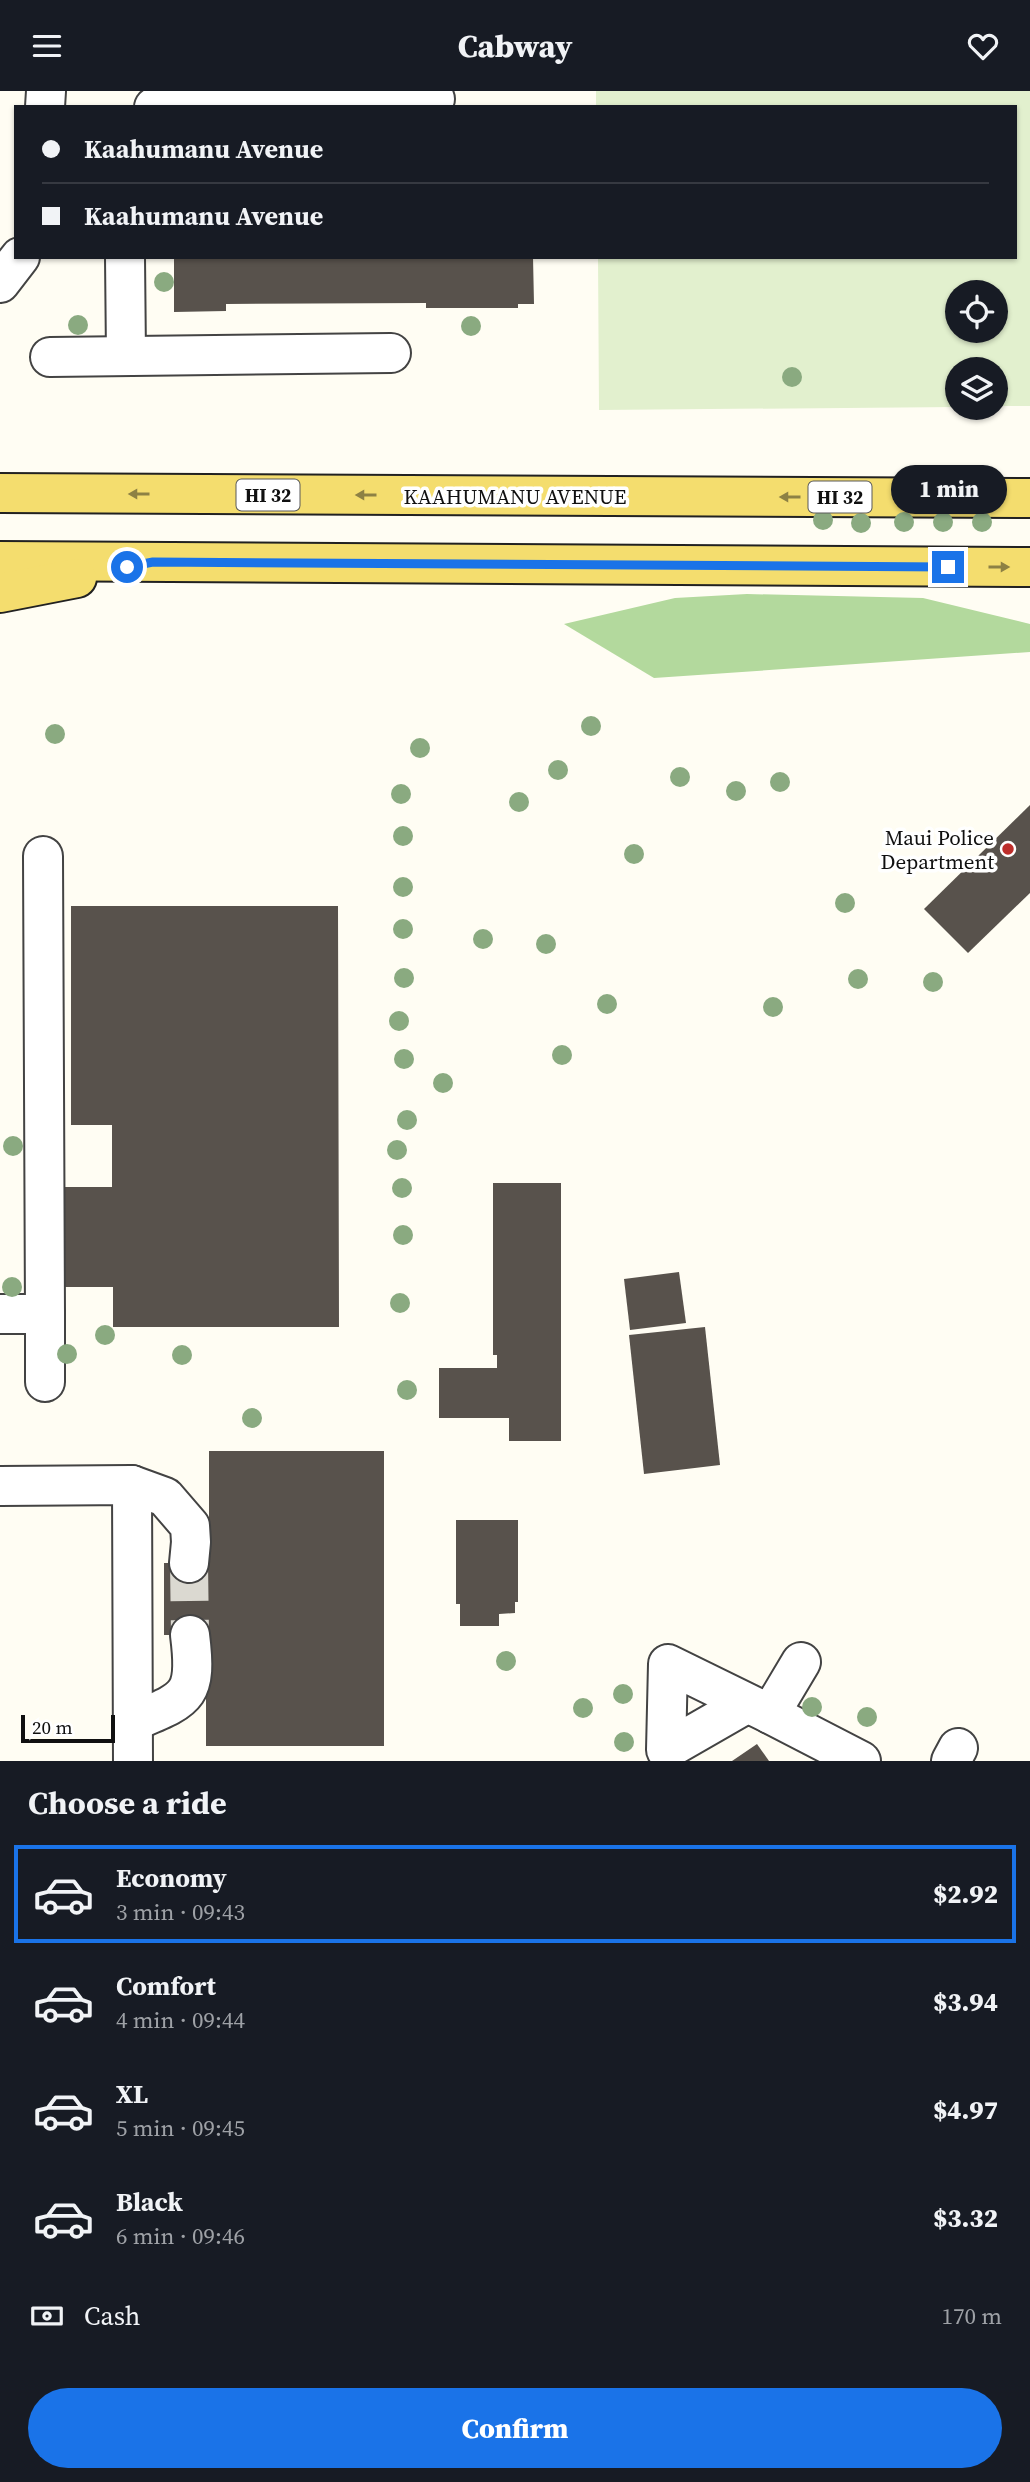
<!DOCTYPE html>
<meta charset="utf-8">
<style>
:root{--surface:#171b24;--page:#20242c;--text:#f1f3f6;--muted:#9ea1a6;--line:#363941;--accent:#1a73e8}
body{margin:0;font-family:"Source Serif 4",serif;background:var(--page);color:var(--text);height:100vh;display:flex;flex-direction:column;font-size:26px;white-space:nowrap}
*{box-sizing:border-box;margin:0}
p{font-size:23px;color:var(--muted)}
.icon{flex:none;width:38px;height:38px;fill:none;stroke:currentColor;stroke-width:2;stroke-linecap:round;stroke-linejoin:round}
.map{position:relative;height:1670px;overflow:hidden}
.sheet{display:flex;flex-direction:column;background:var(--surface);flex:1}
.sheet>*{flex:none}
.top-card{position:absolute;left:14px;top:14px;width:1003px;height:154px;border-radius:0px;box-shadow:0 2px 5px #0004;display:grid;align-content:center;height:154px;padding:0 28px;background:var(--surface)}
.fabs{position:absolute;left:945px;top:189px;display:grid;gap:14px}
.fabs a{display:grid;place-items:center;width:63px;height:63px;border-radius:50%;background:var(--surface);box-shadow:0 2px 5px #0004;font-size:35px}
.scale{position:absolute;left:21px;bottom:18px;width:94px;box-sizing:border-box;padding-left:7px;border:4px solid #101010;border-top:0;font-size:19px;line-height:24px;white-space:nowrap;color:#101010;-webkit-text-stroke:5px #fff;paint-order:stroke}
.end{position:absolute;width:32px;height:32px;margin:-16px;border:9px solid #1a73e8;background:#fff;box-shadow:0 0 0 4px #fff}
.from{border-radius:50%}
.bubble{position:absolute;height:49px;border-radius:24px;background:var(--surface);box-shadow:0 2px 5px #0004;font-size:23px;font-weight:800;line-height:49px;text-align:center}
.top-card b{display:flex;align-items:center;gap:24px;height:66px;font-size:26px}
.top-card b+b{border-top:2px solid var(--line)}
.top-card i{width:18px;height:18px;background:var(--text)}
ul{padding:0;list-style:none}
li{display:flex;align-items:center;gap:21px;height:98px;margin:0 14px 10px;padding:0 14px;border:4px solid transparent;border-radius:0px}
li div{flex:1}
li b{display:block;font-size:26px}
li em{font-style:normal;font-weight:800}
li.on{border-color:var(--accent)}
li>.icon{width:63px;height:63px;stroke-width:1.5}
h2{padding:0 28px;font-size:32px;line-height:84px}
.pay{display:flex;align-items:center;gap:18px;height:77px;padding:0 28px;font-size:26px}
.pay p{margin-inline-start:auto}
.primary-button{display:flex;gap:14px;margin-top:auto;padding:14px 28px}
.primary-button a{flex:1;height:80px;border-radius:42px;background:var(--accent);color:#fff;font-size:28px;font-weight:800;line-height:80px;text-align:center}
header{display:flex;justify-content:space-between;align-items:center;height:91px;padding:0 28px;background:var(--surface);font-size:32px;font-weight:800}
.map>svg:first-child{display:block}
.forest{fill:#b3d99d}
.pitch{fill:#e2f0ce;fill-rule:evenodd}
.building{fill:#58524c}
.lines{fill:none;stroke-linecap:round;stroke-linejoin:round}
.minor-tunnel{stroke:#dbd9d1;stroke-width:38;stroke-dasharray:38 19;stroke-linecap:butt}
.minor-casing{stroke:#434343;stroke-width:42}
.major-casing{stroke:#212121;stroke-width:42}
.minor{stroke:#fff;stroke-width:38}
.major{stroke:#f4dd6e;stroke-width:38}
.tree{fill:#8aaa80}
.oneway{fill:#8d8144}
.route{stroke:#1a73e8;stroke-width:9}
.poi-dot{fill:#bd2e2b;stroke:#fff;stroke-width:2.5}
.labels{text-anchor:middle;dominant-baseline:central;stroke-width:7;stroke-linejoin:round;paint-order:stroke}
.shield{fill:#fff;stroke:#585858;stroke-width:2}
.shield-label{font-size:19px;font-weight:bold;fill:#101010}
.street-label{font-size:21px;fill:#101010;stroke:#fff}
.poi-label{font-size:21px;fill:#101010;stroke:#fff;text-anchor:end}
</style>
<header><svg class="icon" aria-label="menu" viewBox="0 0 24 24"><path d="M4 6h16M4 12h16M4 18h16"/></svg>Cabway<svg class="icon" aria-label="heart" viewBox="0 0 24 24"><path d="M12 20l-8-8c-3-5 5-10 8-4 3-6 11-1 8 4z"/></svg></header>
<div class="map">
<svg width="1030" height="1670" viewBox="0 0 1030 1670">
<rect width="100%" height="100%" fill="#fffdf3"/>
<!-- forest -->
<polygon class="forest" points="747,503 923,507 1030,533 1030,561 654,587 564,533 675,507"/>
<!-- pitch -->
<path class="pitch" d="M596,0H1030V315H996V278H957V316L599,319L598,166H1015V16H596ZM957,201H996V240H957Z"/>
<!-- building -->
<g class="building">
<polygon points="174,166 533,166 534,213 518,213 518,217 426,217 426,212 226,213 226,220 174,221"/>
<polygon points="1030,714 1030,802 968,862 924,818"/>
<polygon points="71,815 338,815 339,1236 113,1236 113,1196 54,1196 54,1096 112,1096 112,1034 71,1034"/>
<polygon points="493,1092 561,1092 561,1350 509,1350 509,1327 439,1327 439,1277 497,1277 497,1264 493,1264"/>
<polygon points="679,1181 686,1232 630,1239 624,1188"/>
<polygon points="705,1236 720,1374 644,1383 629,1244"/>
<polygon points="209,1360 384,1360 384,1655 206,1655 206,1544 164,1544 164,1472 209,1472"/>
<polygon points="456,1429 518,1429 518,1511 515,1511 515,1522 499,1523 499,1535 460,1535 460,1513 456,1513"/>
<polygon points="757,1653 769,1670 732,1670"/>
</g>
<g class="lines">
<!-- minor-tunnel -->
<polyline class="minor-tunnel" points="189,1472 190,1544"/>
<!-- minor casing -->
<g class="minor-casing">
<g id="minor">
<polyline points="45,16 46,0"/>
<polyline points="154,16 165,11 435,8"/>
<polyline points="125,166 126,265"/>
<polyline points="0,192 20,166"/>
<polyline points="50,266 391,262"/>
<polyline points="43,765 45,1223"/>
<polyline points="0,1223 45,1223 45,1291"/>
<polyline points="132,1394 165,1406 190,1435 191,1451 189,1472"/>
<polyline points="0,1395 132,1394 133,1670"/>
<polyline points="746,1613 666,1659 668,1573 770,1623 801,1571"/>
<polyline points="770,1623 861,1670"/>
<path d="M132,1631C187,1608 198,1607 190,1544"/>
<polyline points="951,1670 958,1657"/>
</g>
</g>
<!-- major casing -->
<g class="major-casing">
<g id="major">
<polyline points="0,402 1030,407"/>
<polyline points="0,470 1030,476"/>
<polyline points="0,502 77,487"/>
</g>
</g>
<!-- minor -->
<use href="#minor" class="minor"/>
<!-- major -->
<use href="#major" class="major"/>
</g>
<!-- trees -->
<g class="tree">
<circle cx="164" cy="191" r="10"/>
<circle cx="78" cy="234" r="10"/>
<circle cx="471" cy="235" r="10"/>
<circle cx="792" cy="286" r="10"/>
<circle cx="823" cy="429" r="10"/>
<circle cx="904" cy="431" r="10"/>
<circle cx="943" cy="431" r="10"/>
<circle cx="982" cy="431" r="10"/>
<circle cx="861" cy="432" r="10"/>
<circle cx="591" cy="635" r="10"/>
<circle cx="55" cy="643" r="10"/>
<circle cx="420" cy="657" r="10"/>
<circle cx="558" cy="679" r="10"/>
<circle cx="680" cy="686" r="10"/>
<circle cx="780" cy="691" r="10"/>
<circle cx="736" cy="700" r="10"/>
<circle cx="401" cy="703" r="10"/>
<circle cx="519" cy="711" r="10"/>
<circle cx="403" cy="745" r="10"/>
<circle cx="634" cy="763" r="10"/>
<circle cx="403" cy="796" r="10"/>
<circle cx="845" cy="812" r="10"/>
<circle cx="403" cy="838" r="10"/>
<circle cx="483" cy="848" r="10"/>
<circle cx="546" cy="853" r="10"/>
<circle cx="404" cy="887" r="10"/>
<circle cx="858" cy="888" r="10"/>
<circle cx="933" cy="891" r="10"/>
<circle cx="607" cy="913" r="10"/>
<circle cx="773" cy="916" r="10"/>
<circle cx="399" cy="930" r="10"/>
<circle cx="562" cy="964" r="10"/>
<circle cx="404" cy="968" r="10"/>
<circle cx="443" cy="992" r="10"/>
<circle cx="407" cy="1029" r="10"/>
<circle cx="13" cy="1055" r="10"/>
<circle cx="397" cy="1059" r="10"/>
<circle cx="402" cy="1097" r="10"/>
<circle cx="403" cy="1144" r="10"/>
<circle cx="12" cy="1196" r="10"/>
<circle cx="400" cy="1212" r="10"/>
<circle cx="105" cy="1244" r="10"/>
<circle cx="67" cy="1263" r="10"/>
<circle cx="182" cy="1264" r="10"/>
<circle cx="407" cy="1299" r="10"/>
<circle cx="252" cy="1327" r="10"/>
<circle cx="506" cy="1570" r="10"/>
<circle cx="623" cy="1603" r="10"/>
<circle cx="812" cy="1616" r="10"/>
<circle cx="583" cy="1617" r="10"/>
<circle cx="867" cy="1626" r="10"/>
<circle cx="624" cy="1651" r="10"/>
</g>
<!-- one-way arrows -->
<defs><path id="oneway-solid" d="M-6-.8H1V-3.2L6.5 0L1 3.2V.8H-6Z" transform="scale(1.75)"/></defs>
<g class="oneway">
<use href="#oneway-solid" transform="translate(139 403) rotate(-180)"/>
<use href="#oneway-solid" transform="translate(366 404) rotate(-180)"/>
<use href="#oneway-solid" transform="translate(790 406) rotate(-180)"/>
<use href="#oneway-solid" transform="translate(999 476)"/>
</g>
<g class="lines">
<!-- route -->
<polyline class="route" points="127,476 153,471 948,476"/>
</g>
<!-- markers -->
<circle class="poi-dot" cx="1008" cy="758" r="7"/>
<g class="labels">
<!-- shield labels -->
<g class="shield">
<rect x="236.5" y="388.5" width="63" height="31" rx="5"/>
<rect x="808.5" y="390.5" width="63" height="31" rx="5"/>
</g>
<g class="shield-label">
<text x="268" y="404">HI 32</text>
<text x="840" y="406">HI 32</text>
</g>
<!-- street labels -->
<g class="street-label">
<text x="515" y="405">KAAHUMANU AVENUE</text>
</g>
<!-- poi labels -->
<g class="poi-label">
<text x="994" y="746">Maui Police<tspan x="994" dy="24">Department</tspan></text>
</g>
</g>
</svg>
<div class="fabs">
<a><svg class="icon" aria-label="locate" viewBox="0 0 24 24"><circle cx="12" cy="12" r="6"/><path d="M12 2v4M12 18v4M2 12h4M18 12h4"/></svg></a>
<a><svg class="icon" aria-label="layers" viewBox="0 0 24 24"><path d="M12 4l9 5-9 5-9-5zM3 14l9 5 9-5"/></svg></a>
</div>
<div class="scale">20 m</div>
<i class="end from" style="left:127px;top:476px"></i>
<i class="end" style="left:948px;top:476px"></i>
<div class="bubble" style="left:891px;top:374px;width:116px">1 min</div>
<div class="top-card">
<b><i class="from"></i>Kaahumanu Avenue</b>
<b><i></i>Kaahumanu Avenue</b>
</div>
</div>
<section class="sheet">
<h2>Choose a ride</h2>
<ul>
<li class="on"><svg class="icon" aria-label="car" viewBox="0 0 24 24"><path d="M5 17H2v-5l4-1 3-4h7l3 4 3 1v5h-3M9 17h6M6 11h13"/><circle cx="7" cy="17" r="2"/><circle cx="17" cy="17" r="2"/></svg><div><b>Economy</b><p>3 min · 09:43</p></div><em>$2.92</em></li>
<li><svg class="icon" aria-label="car" viewBox="0 0 24 24"><path d="M5 17H2v-5l4-1 3-4h7l3 4 3 1v5h-3M9 17h6M6 11h13"/><circle cx="7" cy="17" r="2"/><circle cx="17" cy="17" r="2"/></svg><div><b>Comfort</b><p>4 min · 09:44</p></div><em>$3.94</em></li>
<li><svg class="icon" aria-label="car" viewBox="0 0 24 24"><path d="M5 17H2v-5l4-1 3-4h7l3 4 3 1v5h-3M9 17h6M6 11h13"/><circle cx="7" cy="17" r="2"/><circle cx="17" cy="17" r="2"/></svg><div><b>XL</b><p>5 min · 09:45</p></div><em>$4.97</em></li>
<li><svg class="icon" aria-label="car" viewBox="0 0 24 24"><path d="M5 17H2v-5l4-1 3-4h7l3 4 3 1v5h-3M9 17h6M6 11h13"/><circle cx="7" cy="17" r="2"/><circle cx="17" cy="17" r="2"/></svg><div><b>Black</b><p>6 min · 09:46</p></div><em>$3.32</em></li>
</ul>
<div class="pay"><svg class="icon" aria-label="cash" viewBox="0 0 24 24"><path d="M3 7h18v10H3z"/><circle cx="12" cy="12" r="2"/></svg>Cash<p>170 m</p></div>
<div class="primary-button"><a>Confirm</a></div>
</section>
